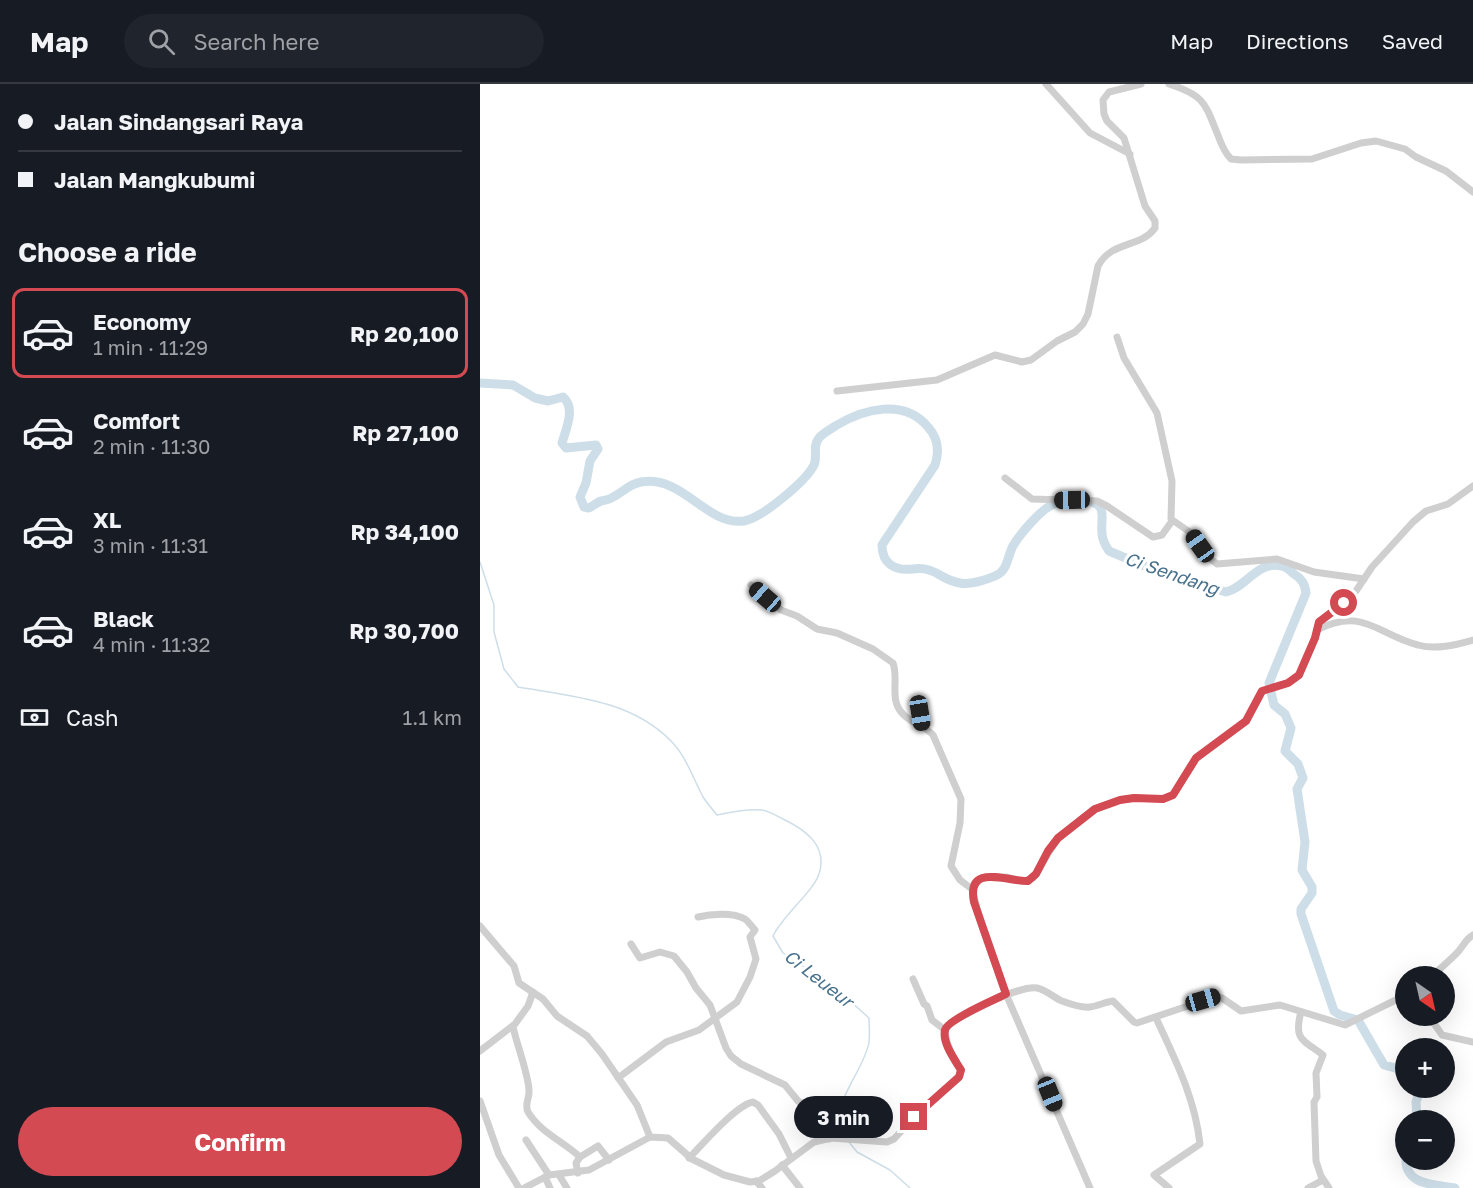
<!DOCTYPE html>
<meta charset="utf-8">
<style>
:root{--surface:#171b24;--page:#20242c;--text:#f1f3f6;--muted:#9ea1a6;--line:#363941;--accent:#d34a53}
body{margin:0;font-family:"Golos Text",sans-serif;background:var(--page);color:var(--text);height:100vh;display:flex;flex-direction:column;font-size:22px;white-space:nowrap}
*{box-sizing:border-box;margin:0}
p{font-size:20px;color:var(--muted)}
.icon{flex:none;width:33px;height:33px;fill:none;stroke:currentColor;stroke-width:2;stroke-linecap:round;stroke-linejoin:round}
.map{position:relative;flex:1;overflow:hidden}
.side{display:flex;flex-direction:column;background:var(--surface);width:480px}
.side>*{flex:none}
.top-card{display:grid;align-content:center;height:132px;padding:0 18px;background:var(--surface)}
.needle{width:39px;rotate:146deg}
.buttons{position:absolute;left:915px;top:882px;display:grid;gap:12px}
.buttons a{display:grid;place-items:center;width:60px;height:60px;border-radius:50%;background:var(--surface);box-shadow:0 6px 24px #0002;font-size:30px}
.end{position:absolute;width:27px;height:27px;margin:-14px;border:8px solid #d34a53;background:#fff;box-shadow:0 0 0 3px #fff}
.from{border-radius:50%}
.bubble{position:absolute;height:42px;border-radius:21px;background:var(--surface);box-shadow:0 6px 24px #0002;font-size:20px;font-weight:700;line-height:42px;text-align:center}
.car{position:absolute;width:18px;height:36px;margin:-18px -9px;border-radius:8px;box-shadow:0 0 4px 2px #0007;background:linear-gradient(#222 24%,#8ab4d8 0 40%,#222 0 76%,#8ab4d8 0 86%,#222 0)}
.top-card b{display:flex;align-items:center;gap:21px;height:57px;font-size:22px}
.top-card b+b{border-top:2px solid var(--line)}
.top-card i{width:15px;height:15px;background:var(--text)}
ul{padding:0;list-style:none}
li{display:flex;align-items:center;gap:18px;height:90px;margin:0 12px 9px;padding:0 6px;border:3px solid transparent;border-radius:12px}
li div{flex:1}
li b{display:block;font-size:22px}
li em{font-style:normal;font-weight:700}
li.selected{border-color:var(--accent)}
li>.icon{width:54px;height:54px;stroke-width:1.5}
h2{padding:0 18px;font-size:27px;line-height:72px}
.pay{display:flex;align-items:center;gap:15px;height:66px;padding:0 18px;font-size:22px}
.pay p{margin-inline-start:auto}
.action{display:flex;gap:12px;margin-top:auto;padding:12px 18px}
.action a{flex:1;height:69px;border-radius:36px;background:var(--accent);color:#fff;font-size:24px;font-weight:700;line-height:69px;text-align:center}
header{display:flex;align-items:center;gap:36px;box-sizing:border-box;height:84px;padding:0 30px;background:var(--surface);border-bottom:2px solid var(--line)}
header strong{font-size:28px}
nav{display:flex;gap:33px;margin-inline-start:auto;font-size:21px}
.search{width:420px;height:54px;background:var(--page);display:flex;align-items:center;gap:15px;box-sizing:border-box;padding:0 21px;border-radius:33px;color:var(--muted);font-size:22px}
main{display:flex;flex:1;min-height:0}
.map>svg:first-child{display:block}
.lines{fill:none;stroke-linecap:round;stroke-linejoin:round}
.stream{stroke:#cedee8;stroke-width:1.5}
.river{stroke:#cedee8;stroke-width:9}
.minor{stroke:#cfcfcf;stroke-width:7}
.route{stroke:#d34a53;stroke-width:8}
.labels{text-anchor:middle;dominant-baseline:central;stroke-width:6;stroke-linejoin:round;paint-order:stroke}
.water-label{font-size:18px;font-style:italic;fill:#48718c;stroke:#fff}
</style>
<header>
<strong>Map</strong>
<div class="search"><svg class="icon" aria-label="search" viewBox="0 0 24 24"><circle cx="10" cy="10" r="6"/><path d="M15 15l6 6"/></svg>Search here</div>
<nav><a>Map</a><a>Directions</a><a>Saved</a></nav>
</header>
<main>
<section class="side">
<div class="top-card">
<b><i class="from"></i>Jalan Sindangsari Raya</b>
<b><i></i>Jalan Mangkubumi</b>
</div>
<h2>Choose a ride</h2>
<ul>
<li class="selected"><svg class="icon" aria-label="car" viewBox="0 0 24 24"><path d="M5 17H2v-5l4-1 3-4h7l3 4 3 1v5h-3M9 17h6M6 11h13"/><circle cx="7" cy="17" r="2"/><circle cx="17" cy="17" r="2"/></svg><div><b>Economy</b><p>1 min · 11:29</p></div><em>Rp 20,100</em></li>
<li><svg class="icon" aria-label="car" viewBox="0 0 24 24"><path d="M5 17H2v-5l4-1 3-4h7l3 4 3 1v5h-3M9 17h6M6 11h13"/><circle cx="7" cy="17" r="2"/><circle cx="17" cy="17" r="2"/></svg><div><b>Comfort</b><p>2 min · 11:30</p></div><em>Rp 27,100</em></li>
<li><svg class="icon" aria-label="car" viewBox="0 0 24 24"><path d="M5 17H2v-5l4-1 3-4h7l3 4 3 1v5h-3M9 17h6M6 11h13"/><circle cx="7" cy="17" r="2"/><circle cx="17" cy="17" r="2"/></svg><div><b>XL</b><p>3 min · 11:31</p></div><em>Rp 34,100</em></li>
<li><svg class="icon" aria-label="car" viewBox="0 0 24 24"><path d="M5 17H2v-5l4-1 3-4h7l3 4 3 1v5h-3M9 17h6M6 11h13"/><circle cx="7" cy="17" r="2"/><circle cx="17" cy="17" r="2"/></svg><div><b>Black</b><p>4 min · 11:32</p></div><em>Rp 30,700</em></li>
</ul>
<div class="pay"><svg class="icon" aria-label="cash" viewBox="0 0 24 24"><path d="M3 7h18v10H3z"/><circle cx="12" cy="12" r="2"/></svg>Cash<p>1.1 km</p></div>
<div class="action"><a>Confirm</a></div>
</section>
<div class="map">
<svg width="993" height="1104" viewBox="0 0 993 1104">
<rect width="100%" height="100%" fill="#fff"/>
<g class="lines">
<!-- stream -->
<g class="stream">
<path d="M0,478L14,521V548L24,585L38,603C91,612 151,616 191,657C206,672 213,694 223,713C227,719 232,725 237,731C251,728 267,725 282,726C289,727 297,732 303,735C326,746 348,762 339,790C333,808 303,831 293,852L303,869L358,906L389,934C389,942 390,950 389,958C384,989 348,1018 364,1051"/>
<polyline points="369,1058 377,1068 410,1086 430,1104"/>
</g>
<!-- river -->
<g class="river">
<path d="M0,299L33,301L55,314L68,317L83,313C96,324 86,345 82,359L86,364L116,361L118,365L110,377L106,399L100,413L104,423L109,424C113,422 116,419 121,417C125,416 129,416 133,413C143,408 149,400 161,398C204,391 226,442 264,437C282,434 326,397 334,381C338,372 332,362 339,354C343,349 351,345 357,341C384,325 424,314 448,343C458,354 460,366 455,381L402,461C402,480 415,487 433,485C456,482 460,496 480,499C490,501 506,496 515,492C528,487 527,473 533,462C539,451 559,428 570,422C576,418 581,418 588,418"/>
<path d="M607,417C629,420 620,435 622,449C622,456 625,461 629,467L681,489L746,508C766,504 777,476 802,482C806,483 811,487 814,490C822,495 825,500 826,509L789,599L794,621L805,630L811,644L805,667L818,680L823,694L817,705L825,758L822,786L832,803V809L821,825V830L854,927L860,931L878,936L904,981L926,987"/>
<polyline points="937,1036 936,1018 941,1004"/>
<path d="M926,1071C923,1102 953,1100 975,1104"/>
</g>
<!-- minor -->
<g class="minor">
<polyline points="566,0 610,49 650,70"/>
<path d="M689,0C726,12 725,20 739,54C742,62 745,69 751,75L761,76L832,75L881,59L896,57L925,65L936,73L966,87L993,108"/>
<polyline points="637,253 644,274 677,329 692,397 691,435 711,449 729,474 737,480 797,475 834,488 884,495"/>
<path d="M357,307L457,296L515,271L542,278L551,276L577,257L595,248L603,240L608,230L618,182C632,156 661,164 675,144V137L665,122L644,54L627,37L624,30L623,16L629,8L661,0"/>
<polyline points="525,394 552,415 617,417 627,422 673,453 682,451 692,437"/>
<path d="M271,501L301,526L317,532L337,545L357,549L393,565L413,579C419,595 409,615 422,629C430,639 444,641 453,651L481,715L480,739L471,782L480,796L492,805"/>
<path d="M837,546C883,522 898,551 938,561C956,566 975,561 993,556"/>
<polyline points="440,629 443,642"/>
<polyline points="0,842 34,882 39,899 63,915 77,932 107,952 122,970 157,1021 170,1053"/>
<polyline points="151,860 160,874 180,868 194,872 207,888 216,904 230,921 246,964 251,972 261,980 305,1001 318,1017 338,1030 350,1049 349,1055"/>
<path d="M953,892C960,884 968,878 976,870C983,864 984,856 993,851"/>
<polyline points="433,895 444,920 447,922 452,936 465,946"/>
<path d="M821,928C813,957 824,956 843,971L836,989L837,1013L834,1018L836,1077L841,1092L849,1104"/>
<polyline points="949,932 962,951 993,958"/>
<path d="M676,934C695,975 715,1014 720,1060L674,1091L689,1104"/>
<path d="M33,943C37,961 48,989 49,1006C50,1013 44,1021 48,1028C61,1049 83,1057 100,1073L118,1062L129,1076"/>
<polyline points="0,967 35,940 48,922 53,908"/>
<path d="M138,994L186,958L219,946L257,918L270,893L276,875L270,853L275,846C272,843 269,838 265,835C253,828 230,830 218,833"/>
<polyline points="0,1017 19,1071 39,1104"/>
<polyline points="46,1056 69,1091"/>
<path d="M209,1074C223,1060 256,1021 273,1018L278,1021L299,1050L311,1074"/>
<polyline points="302,1081 320,1104"/>
<polyline points="98,1089 96,1079 100,1073"/>
<polyline points="79,1091 87,1104"/>
<polyline points="65,1093 70,1104"/>
<polyline points="276,1097 282,1104"/>
<path d="M44,1104L69,1091L109,1086L170,1053L188,1054L212,1075L244,1091L270,1098L279,1097L295,1087L334,1058L351,1054L407,1058L414,1055L434,1033L479,993L481,986C473,973 466,961 465,946C474,932 540,901 557,904C567,906 574,914 582,917C590,920 602,924 610,923C618,922 625,918 633,917L654,938L657,939L735,913L742,914L761,927L800,921L865,941L926,911"/>
<polyline points="610,1104 526,910 501,839 492,805 500,795 508,793 526,793 543,797 553,794 578,754 614,725 640,716 654,714 683,715 693,711 716,674 766,637 782,607 808,599 819,591 835,554 839,538 872,513 892,483 933,438 946,427 968,420 993,402"/>
<polyline points="828,1104 843,1096"/>
</g>
</g>
<g class="lines">
<!-- route -->
<path class="route" d="M434,1033L479,993L481,986C475,976 462,959 465,946C467,936 516,915 526,910L494,818C486,778 528,798 548,797L556,790L568,767L578,754L615,725L640,716L654,714L683,715L693,711L716,674L766,637L782,607L808,599L819,591L835,554L839,538L864,519"/>
</g>
<g class="labels">
<!-- water labels -->
<g class="water-label">
<text transform="translate(692 489) rotate(19)">Ci Sendang</text>
<text transform="translate(339 894) rotate(38)">Ci Leueur</text>
</g>
</g>
</svg>
<div class="buttons">
<a><svg class="needle" viewBox="-14 -14 28 28"><path d="M0-13l5 13h-10z" fill="#e53935"/><path d="M0 13l5-13h-10z" fill="#9ea1a6"/></svg></a>
<a>+</a>
<a>−</a>
</div>
<i class="end from" style="left:864px;top:519px"></i>
<i class="end" style="left:434px;top:1033px"></i>
<div class="bubble" style="left:314px;top:1012px;width:99px">3 min</div>
<i class="car" style="left:592px;top:416px;rotate:269deg"></i>
<i class="car" style="left:720px;top:462px;rotate:325deg"></i>
<i class="car" style="left:285px;top:513px;rotate:311deg"></i>
<i class="car" style="left:440px;top:629px;rotate:171deg"></i>
<i class="car" style="left:723px;top:916px;rotate:74deg"></i>
<i class="car" style="left:570px;top:1010px;rotate:158deg"></i>
</div>
</main>
